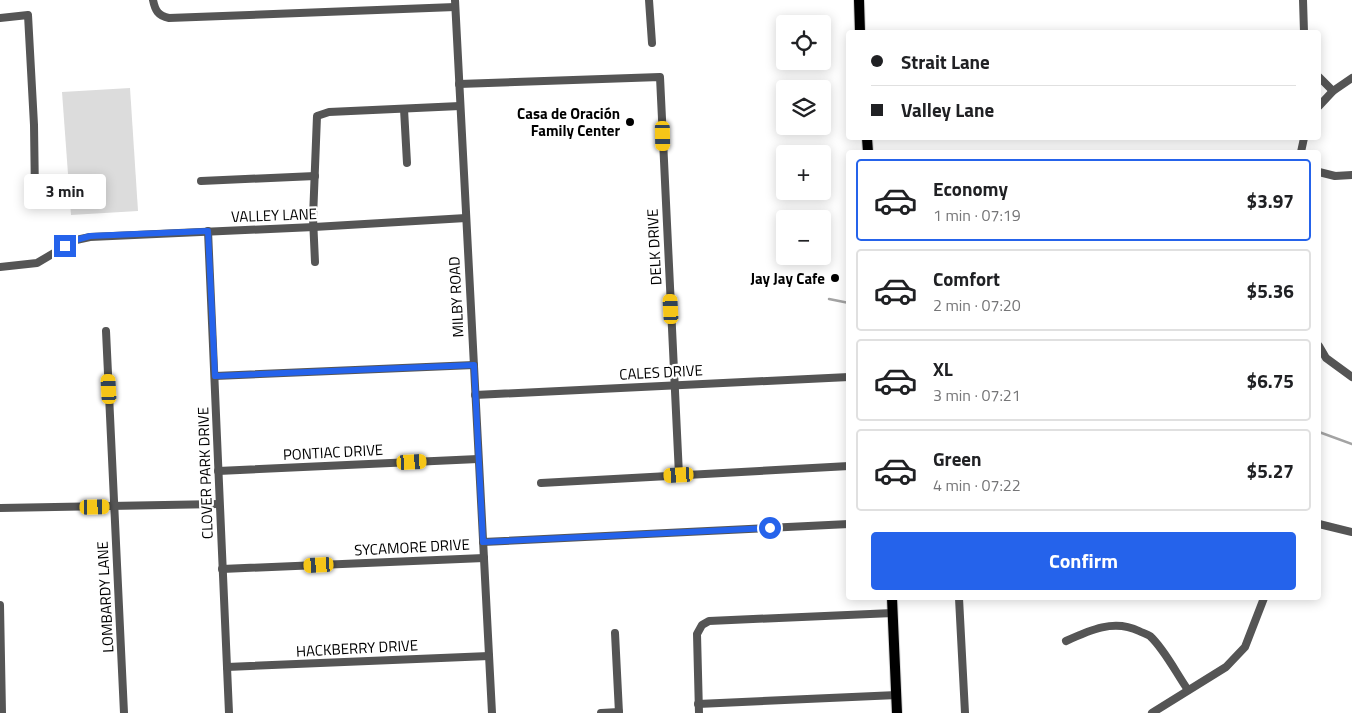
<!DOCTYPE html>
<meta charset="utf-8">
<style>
:root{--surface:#fff;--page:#f6f6f6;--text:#202124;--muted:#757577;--line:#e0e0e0;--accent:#2563eb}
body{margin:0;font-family:"Titillium Web",sans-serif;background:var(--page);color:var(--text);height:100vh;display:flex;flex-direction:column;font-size:19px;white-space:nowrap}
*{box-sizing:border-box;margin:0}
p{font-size:16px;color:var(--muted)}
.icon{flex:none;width:28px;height:28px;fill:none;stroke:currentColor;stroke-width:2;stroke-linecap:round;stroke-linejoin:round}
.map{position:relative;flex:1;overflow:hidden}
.side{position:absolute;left:846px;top:150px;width:475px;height:450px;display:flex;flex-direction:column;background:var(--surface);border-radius:5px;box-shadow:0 2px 12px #0003}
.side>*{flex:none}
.banner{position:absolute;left:846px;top:30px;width:475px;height:110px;border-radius:5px;box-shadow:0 2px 12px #0003;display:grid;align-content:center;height:110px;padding:0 25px;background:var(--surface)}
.tools{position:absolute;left:776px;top:15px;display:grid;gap:10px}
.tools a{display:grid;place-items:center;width:55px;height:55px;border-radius:5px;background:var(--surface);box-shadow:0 2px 12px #0003;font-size:25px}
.end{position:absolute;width:22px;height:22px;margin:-11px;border:6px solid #2563eb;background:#fff;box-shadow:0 0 0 2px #fff}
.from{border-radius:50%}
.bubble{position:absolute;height:35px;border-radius:5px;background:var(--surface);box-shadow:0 2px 12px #0003;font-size:16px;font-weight:700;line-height:35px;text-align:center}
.car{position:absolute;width:15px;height:30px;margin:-15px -8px;border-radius:6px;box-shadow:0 0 4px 1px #0007;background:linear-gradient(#f5c518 24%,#345 0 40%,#f5c518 0 76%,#345 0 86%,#f5c518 0)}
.banner b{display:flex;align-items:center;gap:18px;height:48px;font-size:19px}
.banner b+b{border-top:1px solid var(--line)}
.banner i{width:12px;height:12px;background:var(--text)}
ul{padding:9px 0 0;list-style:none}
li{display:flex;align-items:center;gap:15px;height:82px;margin:0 10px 8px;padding:0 15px;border:2px solid var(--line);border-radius:5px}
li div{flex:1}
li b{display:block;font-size:19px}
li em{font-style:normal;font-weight:700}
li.active{border-color:var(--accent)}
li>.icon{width:45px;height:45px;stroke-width:1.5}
.action{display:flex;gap:10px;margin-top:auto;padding:10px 25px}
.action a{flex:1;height:58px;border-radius:5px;background:var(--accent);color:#fff;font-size:20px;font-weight:700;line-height:58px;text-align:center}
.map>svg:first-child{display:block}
.green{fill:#dcdcdc}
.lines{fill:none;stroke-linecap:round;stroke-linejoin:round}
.stream{stroke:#a3a3a3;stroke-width:2.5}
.major-casing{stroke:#dbdbdb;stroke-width:12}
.minor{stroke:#555;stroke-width:8}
.major{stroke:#000;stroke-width:10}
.route{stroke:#2563eb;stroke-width:6}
.poi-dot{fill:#000;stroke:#fff;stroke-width:2}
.labels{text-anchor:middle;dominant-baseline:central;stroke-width:4.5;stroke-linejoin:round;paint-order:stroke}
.poi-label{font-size:15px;font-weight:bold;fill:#000;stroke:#fff;text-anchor:end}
.street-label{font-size:15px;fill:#000;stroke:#fff}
</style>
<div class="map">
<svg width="1352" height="713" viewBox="0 0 1352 713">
<rect width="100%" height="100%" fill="#fff"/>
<!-- green -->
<polygon class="green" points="130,88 138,211 71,215 62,92"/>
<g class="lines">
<!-- stream -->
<g class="stream">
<polyline points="829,299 849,303"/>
<polyline points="1319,432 1352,444"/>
</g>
<!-- major casing -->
<g class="major-casing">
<g id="major">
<polyline points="859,0 860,32"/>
<polyline points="867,138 868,152"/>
<polyline points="892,598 897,713"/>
</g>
</g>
<!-- minor -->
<g class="minor">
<path d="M153,0C155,10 158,16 169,18L455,7"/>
<polyline points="455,0 492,713"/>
<polyline points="649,0 652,43"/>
<polyline points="1303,0 1304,32"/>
<polyline points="0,18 28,15 34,125 35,196"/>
<polyline points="1319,77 1333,91"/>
<polyline points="459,84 660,77 679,475"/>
<polyline points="1319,106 1333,91 1352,78"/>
<polyline points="404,109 407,163"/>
<polyline points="1301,152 1304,138"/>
<polyline points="1319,172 1335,176 1352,175"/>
<polyline points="201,181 315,176"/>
<polyline points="208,231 229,713"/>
<polyline points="315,262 313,218 317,116 329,112 460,106"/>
<polyline points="0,267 37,263 76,240 90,237 314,227 466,218"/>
<polyline points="106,331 124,713"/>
<polyline points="1319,346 1326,358 1352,377"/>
<polyline points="215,376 474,365"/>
<polyline points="475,395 849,377"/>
<polyline points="218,471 478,459"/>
<polyline points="541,483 849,466"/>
<polyline points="0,508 219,504"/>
<polyline points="1319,524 1352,532"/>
<polyline points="483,542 849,524"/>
<polyline points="222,569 484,558"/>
<polyline points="959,598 965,713"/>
<polyline points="0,605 2,713"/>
<polyline points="615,633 619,713"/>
<path d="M1066,641C1090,630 1114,619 1139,631C1143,633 1147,634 1150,636C1165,650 1176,673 1188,690"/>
<polyline points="227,667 489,656"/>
<polyline points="698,704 897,695"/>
<polyline points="601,713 619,712"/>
<polyline points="699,713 697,634 702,625 709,621 893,613"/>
<polyline points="1152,713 1226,667 1245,647 1264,598"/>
</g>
<!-- major -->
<use href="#major" class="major"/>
</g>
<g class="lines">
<!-- route -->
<polyline class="route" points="65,246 76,240 90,236 208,231 215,376 474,365 483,542 770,528"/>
</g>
<!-- markers -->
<g class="poi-dot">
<circle cx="630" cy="122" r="5"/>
<circle cx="835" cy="278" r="5"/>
</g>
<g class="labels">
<!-- poi labels -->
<g class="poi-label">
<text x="620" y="113">Casa de Oración<tspan x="620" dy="17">Family Center</tspan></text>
<text x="825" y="278">Jay Jay Cafe</text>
</g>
<!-- street labels -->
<g class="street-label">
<text transform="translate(274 215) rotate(-2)">VALLEY LANE</text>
<text transform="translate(654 247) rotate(-93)">DELK DRIVE</text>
<text transform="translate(456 297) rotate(-93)">MILBY ROAD</text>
<text transform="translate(661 372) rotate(-3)">CALES DRIVE</text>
<text transform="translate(333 452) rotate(-3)">PONTIAC DRIVE</text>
<text transform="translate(205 473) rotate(-92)">CLOVER PARK DRIVE</text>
<text transform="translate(412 547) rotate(-3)">SYCAMORE DRIVE</text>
<text transform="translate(105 597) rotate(-93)">LOMBARDY LANE</text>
<text transform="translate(357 648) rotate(-3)">HACKBERRY DRIVE</text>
</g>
</g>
</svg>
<div class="tools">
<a><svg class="icon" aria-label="locate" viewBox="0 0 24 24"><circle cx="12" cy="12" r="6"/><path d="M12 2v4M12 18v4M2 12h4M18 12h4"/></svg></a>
<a><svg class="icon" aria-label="layers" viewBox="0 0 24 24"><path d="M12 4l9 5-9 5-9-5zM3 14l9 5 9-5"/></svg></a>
<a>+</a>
<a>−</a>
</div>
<i class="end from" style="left:770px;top:528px"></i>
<i class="end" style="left:65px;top:246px"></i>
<div class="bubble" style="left:24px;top:174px;width:82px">3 min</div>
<i class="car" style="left:663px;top:136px;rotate:179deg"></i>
<i class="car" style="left:671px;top:309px;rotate:357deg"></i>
<i class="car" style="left:109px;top:389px;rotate:357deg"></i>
<i class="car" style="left:412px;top:462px;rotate:87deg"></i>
<i class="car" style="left:679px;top:475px;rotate:267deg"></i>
<i class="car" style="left:95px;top:507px;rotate:89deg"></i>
<i class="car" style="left:319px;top:565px;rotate:267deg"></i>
<div class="banner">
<b><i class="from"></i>Strait Lane</b>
<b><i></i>Valley Lane</b>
</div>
<section class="side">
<ul>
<li class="active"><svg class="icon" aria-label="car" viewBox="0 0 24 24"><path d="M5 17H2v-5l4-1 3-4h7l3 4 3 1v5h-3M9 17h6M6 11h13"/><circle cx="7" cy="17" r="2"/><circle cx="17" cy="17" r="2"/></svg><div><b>Economy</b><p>1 min · 07:19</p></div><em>$3.97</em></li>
<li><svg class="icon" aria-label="car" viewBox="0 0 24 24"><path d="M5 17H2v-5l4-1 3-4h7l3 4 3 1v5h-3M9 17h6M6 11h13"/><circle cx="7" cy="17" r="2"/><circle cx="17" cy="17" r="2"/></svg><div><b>Comfort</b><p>2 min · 07:20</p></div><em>$5.36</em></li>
<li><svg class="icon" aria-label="car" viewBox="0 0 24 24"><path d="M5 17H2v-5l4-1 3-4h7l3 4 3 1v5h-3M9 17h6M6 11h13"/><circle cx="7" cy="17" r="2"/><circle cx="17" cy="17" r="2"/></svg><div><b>XL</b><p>3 min · 07:21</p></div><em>$6.75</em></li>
<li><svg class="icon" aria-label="car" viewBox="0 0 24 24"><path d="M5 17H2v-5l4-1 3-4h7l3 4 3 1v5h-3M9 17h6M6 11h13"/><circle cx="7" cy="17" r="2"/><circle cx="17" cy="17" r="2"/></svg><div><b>Green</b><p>4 min · 07:22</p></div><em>$5.27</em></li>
</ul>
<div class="action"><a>Confirm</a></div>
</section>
</div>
